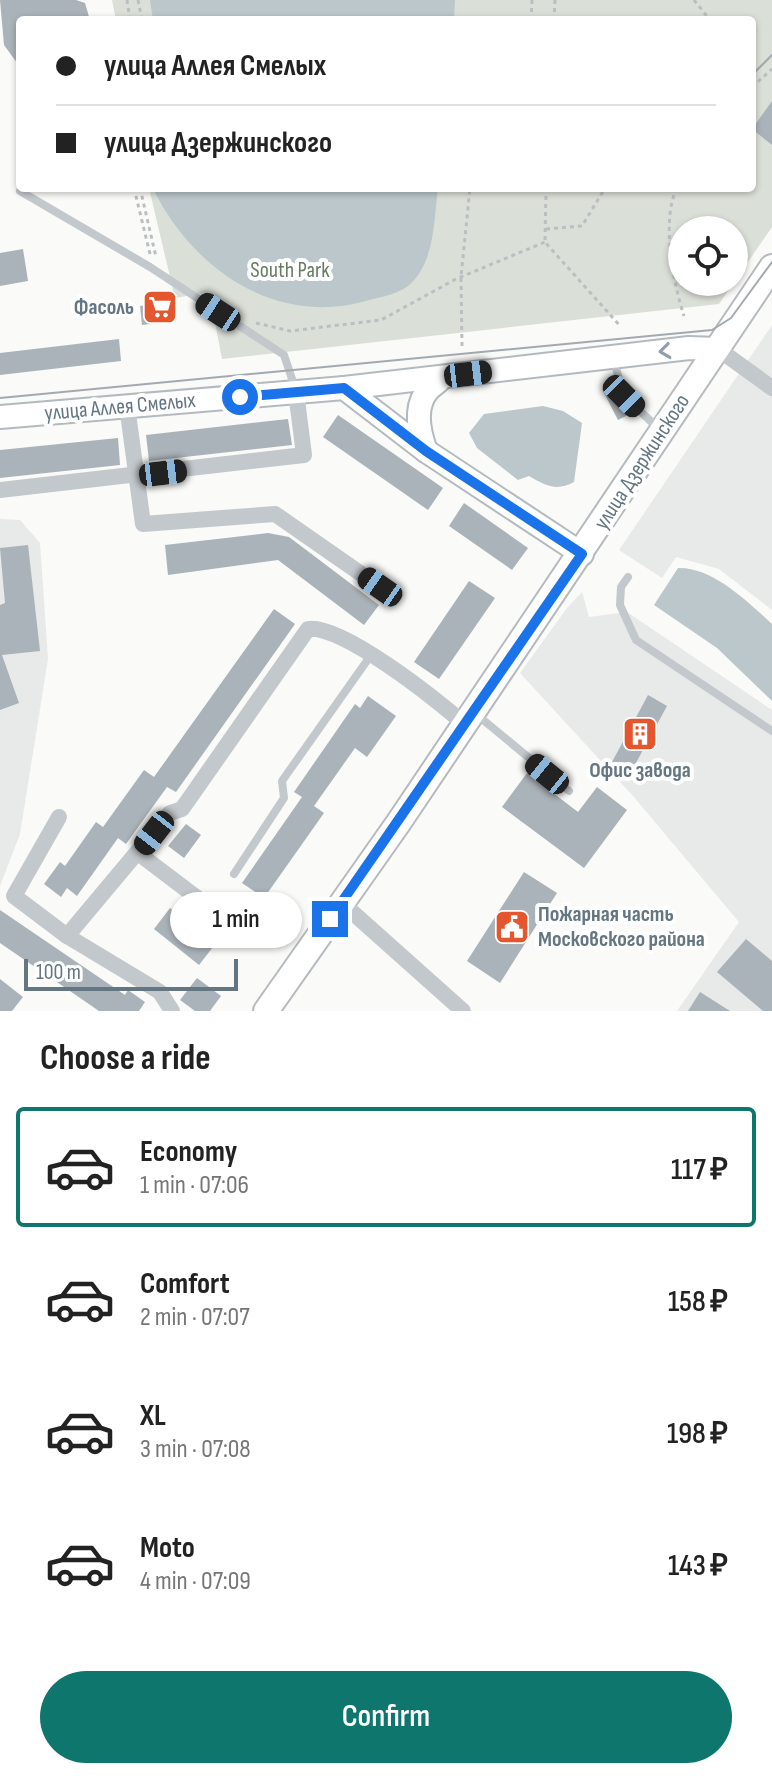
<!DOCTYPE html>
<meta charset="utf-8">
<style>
:root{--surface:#fff;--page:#f2f2f2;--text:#222;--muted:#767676;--line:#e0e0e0;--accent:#0f766e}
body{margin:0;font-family:"Sofia Sans Condensed",sans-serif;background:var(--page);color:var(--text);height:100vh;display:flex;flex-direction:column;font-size:30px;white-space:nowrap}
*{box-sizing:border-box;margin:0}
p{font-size:26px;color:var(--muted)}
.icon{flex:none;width:44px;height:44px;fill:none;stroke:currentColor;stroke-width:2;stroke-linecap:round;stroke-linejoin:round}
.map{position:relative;height:1011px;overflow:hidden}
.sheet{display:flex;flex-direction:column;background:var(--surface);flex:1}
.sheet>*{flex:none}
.banner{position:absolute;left:16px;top:16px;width:740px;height:176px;border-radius:8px;box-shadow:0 2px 6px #0004;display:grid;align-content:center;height:176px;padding:0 40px;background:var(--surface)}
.fabs{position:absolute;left:668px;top:216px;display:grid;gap:16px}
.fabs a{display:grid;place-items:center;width:80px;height:80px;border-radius:50%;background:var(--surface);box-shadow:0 2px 6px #0004;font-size:40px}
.scale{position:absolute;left:24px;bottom:20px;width:214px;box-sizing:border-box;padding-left:8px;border:4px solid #657683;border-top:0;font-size:22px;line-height:28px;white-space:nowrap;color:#657683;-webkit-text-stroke:6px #fff;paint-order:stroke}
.end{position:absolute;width:36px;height:36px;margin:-18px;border:10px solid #1a73e8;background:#fff;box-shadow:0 0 0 4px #fff}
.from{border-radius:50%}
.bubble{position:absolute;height:56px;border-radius:28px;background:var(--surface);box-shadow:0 2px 6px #0004;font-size:26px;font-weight:600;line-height:56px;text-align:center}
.car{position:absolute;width:24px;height:48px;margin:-24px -12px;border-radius:10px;box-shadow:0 0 6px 2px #0007;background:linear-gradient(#222 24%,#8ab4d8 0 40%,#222 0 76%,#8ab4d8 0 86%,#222 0)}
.banner b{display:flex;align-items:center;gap:28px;height:76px;font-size:30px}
.banner b+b{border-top:2px solid var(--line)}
.banner i{width:20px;height:20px;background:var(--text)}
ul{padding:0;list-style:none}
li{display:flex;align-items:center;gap:24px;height:120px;margin:0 16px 12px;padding:0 24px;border:4px solid transparent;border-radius:8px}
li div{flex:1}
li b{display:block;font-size:30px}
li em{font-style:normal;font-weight:600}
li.selected{border-color:var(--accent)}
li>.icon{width:72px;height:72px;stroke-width:1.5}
h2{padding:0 40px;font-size:36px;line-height:96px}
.primary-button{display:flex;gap:16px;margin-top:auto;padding:16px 40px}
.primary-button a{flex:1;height:92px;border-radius:48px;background:var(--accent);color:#fff;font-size:32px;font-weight:600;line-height:92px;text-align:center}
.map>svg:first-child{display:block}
.built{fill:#e8e9e9}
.green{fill:#dadfd7;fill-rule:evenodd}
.water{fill:#bbc7cb}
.building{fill:#aab3b9}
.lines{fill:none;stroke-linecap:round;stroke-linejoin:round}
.secondary-casing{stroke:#b3babf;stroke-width:26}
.primary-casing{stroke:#b5babe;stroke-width:28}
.path{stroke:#bbbfc2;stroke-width:3;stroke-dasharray:4 4;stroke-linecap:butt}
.lane{stroke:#c3c8cc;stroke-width:8}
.street{stroke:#c3c8cc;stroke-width:16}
.secondary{stroke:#fff;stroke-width:22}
.primary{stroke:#fff;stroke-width:24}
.tram{stroke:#a2aab0;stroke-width:2}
.oneway{stroke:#939fa8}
.route{stroke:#1a73e8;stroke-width:10}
.labels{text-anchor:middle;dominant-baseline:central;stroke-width:8;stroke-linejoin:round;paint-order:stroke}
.park-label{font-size:22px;fill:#687a64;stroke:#fff}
.poi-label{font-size:22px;font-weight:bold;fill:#657683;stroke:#fff;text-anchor:end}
.street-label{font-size:22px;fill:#657683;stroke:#fff}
</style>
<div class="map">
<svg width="772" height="1011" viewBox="0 0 772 1011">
<rect width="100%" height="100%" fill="#fafaf8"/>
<!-- built -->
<g class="built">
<polygon points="772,325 772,610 719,569 676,557 662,578 619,550"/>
<polygon points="0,519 20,520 40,543 48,659 20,834 0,886"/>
<polygon points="582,592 589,617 627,612 772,710 772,1011 677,1011 739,922 633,796 520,673 567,608"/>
</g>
<!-- green -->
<path class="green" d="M112,0H772V227L719,304L222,359L209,292L175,298L149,188H752V20H116ZM682,230H734V282H682Z"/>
<!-- water -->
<g class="water">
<polygon points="150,0 455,0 454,20 153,20"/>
<path d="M438,188C434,219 435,264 408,286C396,295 376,298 362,302C272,325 193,268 153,189Z"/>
<path d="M543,406L563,411L582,423L574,482C556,492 545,485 529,476L518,480L477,448L469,433L484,414Z"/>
<path d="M678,568C713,567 748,602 772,624V701L717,648L654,605Z"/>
</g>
<!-- building -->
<g class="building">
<polygon points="0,0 76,0 85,3 90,20 20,20 20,67 4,45"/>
<polygon points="772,101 772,145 752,129"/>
<polygon points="23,249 28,281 0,286 0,253"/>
<polygon points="163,303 166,322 142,325 140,306"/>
<polygon points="119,339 121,361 0,375 0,353"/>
<polygon points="613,383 619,400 632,413 618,420 602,389"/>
<polygon points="338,415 443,488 428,510 323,437"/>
<polygon points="288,419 292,445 149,461 146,435"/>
<polygon points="118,438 120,465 0,478 0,450"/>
<polygon points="464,503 528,548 512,570 449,526"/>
<polygon points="268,533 289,537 379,605 364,625 278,560 168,575 165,545"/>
<polygon points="28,545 40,651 2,655 19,703 0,710 0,605 5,603 0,548"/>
<polygon points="469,581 495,598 439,679 414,662"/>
<polygon points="274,609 295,624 176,792 167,787 126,844 118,838 77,896 67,888 61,897 44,884 60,862 65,866 96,822 103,827 144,770 154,777"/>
<polygon points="648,695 667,706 631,772 612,762"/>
<polygon points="368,696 396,716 367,757 355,748 314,806 324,813 264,898 242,883 302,797 294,792 355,704 360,708"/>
<polygon points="527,773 578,812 597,787 627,810 584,868 502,807"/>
<polygon points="186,824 201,835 184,858 168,846"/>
<polygon points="524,872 557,893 500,983 467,961"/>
<polygon points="170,908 197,928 201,923 220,938 199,965 154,929"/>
<polygon points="0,910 125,995 128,990 145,1002 139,1011 99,1011 0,943"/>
<polygon points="746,939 772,961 772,1011 763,1011 717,972"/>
<polygon points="197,978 221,996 210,1011 195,1011 180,1000"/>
<polygon points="0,979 23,997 12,1011 0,1011"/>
<polygon points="700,992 730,1011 688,1011"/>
</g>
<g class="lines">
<!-- secondary casing -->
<g class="secondary-casing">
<g id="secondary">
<polyline points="344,388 426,451 582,554"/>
<polyline points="0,417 344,388 689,348 718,349"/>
<path d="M426,451C419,432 413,406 429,389C434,384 439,382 442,377"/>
</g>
</g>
<!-- primary casing -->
<g class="primary-casing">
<polyline id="primary" points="266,1011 399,822 772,267"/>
</g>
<!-- path -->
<g class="path">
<polyline points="127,0 130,20"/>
<polyline points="138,0 142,20"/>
<polyline points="694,0 710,20"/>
<polyline points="531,20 532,0"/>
<polyline points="554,20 555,0"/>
<polyline points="752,87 772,69"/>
<polyline points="134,188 150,254"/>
<polyline points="140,188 156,257"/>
<polyline points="546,188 545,242 621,327"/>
<path d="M677,188C661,219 673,283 684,316"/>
<polyline points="546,229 582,226 605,188"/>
<polyline points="256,323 290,331 381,320 456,279 545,242"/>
<polyline points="462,346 461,277 470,188"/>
</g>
<!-- lane -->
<g class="lane">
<polyline points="20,191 150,267 284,355 296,391"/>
<polyline points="613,358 624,396 658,428"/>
<polyline points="628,577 621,587 620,605 636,640 772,731"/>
<polyline points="476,714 569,791"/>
<polyline points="234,874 284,798 282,781 371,655"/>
</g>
<!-- street -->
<g class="street">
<polyline points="718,349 772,388"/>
<polyline points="127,406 143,524 275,514 380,587"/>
<polyline points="0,490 304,455 296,392"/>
<polyline points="59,817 14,896 67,936"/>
<polyline points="138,853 225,919"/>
<polyline points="342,903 463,1011"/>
<path d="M172,1011L160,992L67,936L170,813L182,809L308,629C340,623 439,701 464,724"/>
</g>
<!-- secondary -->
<use href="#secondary" class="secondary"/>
<!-- primary -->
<use href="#primary" class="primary"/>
<!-- tram -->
<g class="tram">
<polyline points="752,75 772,55"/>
<polyline points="0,398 712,330 731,318 772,262"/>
</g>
</g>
<!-- one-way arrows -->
<defs><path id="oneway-chevron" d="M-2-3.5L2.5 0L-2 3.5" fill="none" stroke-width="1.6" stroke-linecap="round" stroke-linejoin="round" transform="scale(2)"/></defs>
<use class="oneway" href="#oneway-chevron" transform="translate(665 351) rotate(173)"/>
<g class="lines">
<!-- route -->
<polyline class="route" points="240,397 344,388 426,451 582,554 330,919"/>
</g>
<!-- icons -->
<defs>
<g id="supermarket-square" transform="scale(1.8)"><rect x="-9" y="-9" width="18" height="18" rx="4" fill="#e4572e" stroke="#fff"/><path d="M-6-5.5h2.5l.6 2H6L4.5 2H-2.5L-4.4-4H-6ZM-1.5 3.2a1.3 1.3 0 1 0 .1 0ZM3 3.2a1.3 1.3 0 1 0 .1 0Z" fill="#fff"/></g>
<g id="building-square" transform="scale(1.8)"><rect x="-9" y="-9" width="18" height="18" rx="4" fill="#e4572e" stroke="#fff"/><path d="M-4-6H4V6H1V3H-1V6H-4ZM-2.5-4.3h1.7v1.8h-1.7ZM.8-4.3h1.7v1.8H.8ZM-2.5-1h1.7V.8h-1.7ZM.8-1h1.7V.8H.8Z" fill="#fff"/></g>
<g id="civic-square" transform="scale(1.8)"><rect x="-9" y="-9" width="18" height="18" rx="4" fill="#e4572e" stroke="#fff"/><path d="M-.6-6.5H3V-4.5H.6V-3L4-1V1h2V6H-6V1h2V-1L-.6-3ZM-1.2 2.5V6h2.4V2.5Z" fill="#fff"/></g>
</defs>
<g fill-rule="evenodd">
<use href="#supermarket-square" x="160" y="307"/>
<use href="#building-square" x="640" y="734"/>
<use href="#civic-square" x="512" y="927"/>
</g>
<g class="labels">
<!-- park labels -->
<g class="park-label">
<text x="290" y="270">South Park</text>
</g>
<!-- poi labels -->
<g class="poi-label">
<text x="134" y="307">Фасоль</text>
<text x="640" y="770" text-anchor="middle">Офис завода</text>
<text x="538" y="914" text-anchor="start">Пожарная часть<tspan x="538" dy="25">Московского района</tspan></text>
</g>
<!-- street labels -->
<g class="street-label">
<text transform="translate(120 407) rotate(-5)">улица Аллея Смелых</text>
<text transform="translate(642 462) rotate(-57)">улица Дзержинского</text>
</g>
</g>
</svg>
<div class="fabs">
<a><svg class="icon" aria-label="locate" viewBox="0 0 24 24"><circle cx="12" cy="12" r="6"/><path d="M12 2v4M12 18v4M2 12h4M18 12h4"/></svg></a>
</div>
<div class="scale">100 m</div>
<i class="end from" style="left:240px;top:397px"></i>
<i class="end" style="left:330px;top:919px"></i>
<div class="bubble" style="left:170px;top:892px;width:132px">1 min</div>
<i class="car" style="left:218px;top:312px;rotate:303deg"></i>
<i class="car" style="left:468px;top:374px;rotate:83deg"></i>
<i class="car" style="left:624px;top:396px;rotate:135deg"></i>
<i class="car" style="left:163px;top:473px;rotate:83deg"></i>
<i class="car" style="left:380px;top:587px;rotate:305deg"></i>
<i class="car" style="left:547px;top:774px;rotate:309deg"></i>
<i class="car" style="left:154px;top:833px;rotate:218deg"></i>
<div class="banner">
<b><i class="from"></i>улица Аллея Смелых</b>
<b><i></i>улица Дзержинского</b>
</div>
</div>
<section class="sheet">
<h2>Choose a ride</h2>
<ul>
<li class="selected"><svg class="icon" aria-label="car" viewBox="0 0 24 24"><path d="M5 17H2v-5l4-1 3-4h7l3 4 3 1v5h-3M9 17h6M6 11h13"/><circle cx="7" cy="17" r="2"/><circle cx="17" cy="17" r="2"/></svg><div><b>Economy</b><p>1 min · 07:06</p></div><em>117 ₽</em></li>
<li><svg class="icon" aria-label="car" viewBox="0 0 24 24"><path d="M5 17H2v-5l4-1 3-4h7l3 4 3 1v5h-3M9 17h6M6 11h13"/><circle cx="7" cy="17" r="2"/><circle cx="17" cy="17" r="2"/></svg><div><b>Comfort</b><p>2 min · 07:07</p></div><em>158 ₽</em></li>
<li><svg class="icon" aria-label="car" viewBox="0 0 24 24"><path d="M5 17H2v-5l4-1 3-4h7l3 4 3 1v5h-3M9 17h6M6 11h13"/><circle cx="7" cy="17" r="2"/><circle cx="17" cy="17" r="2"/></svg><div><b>XL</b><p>3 min · 07:08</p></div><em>198 ₽</em></li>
<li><svg class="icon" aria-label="car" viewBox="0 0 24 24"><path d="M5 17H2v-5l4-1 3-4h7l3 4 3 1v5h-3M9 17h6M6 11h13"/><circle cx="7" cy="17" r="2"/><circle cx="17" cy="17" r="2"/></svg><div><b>Moto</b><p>4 min · 07:09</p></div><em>143 ₽</em></li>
</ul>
<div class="primary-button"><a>Confirm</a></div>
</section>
